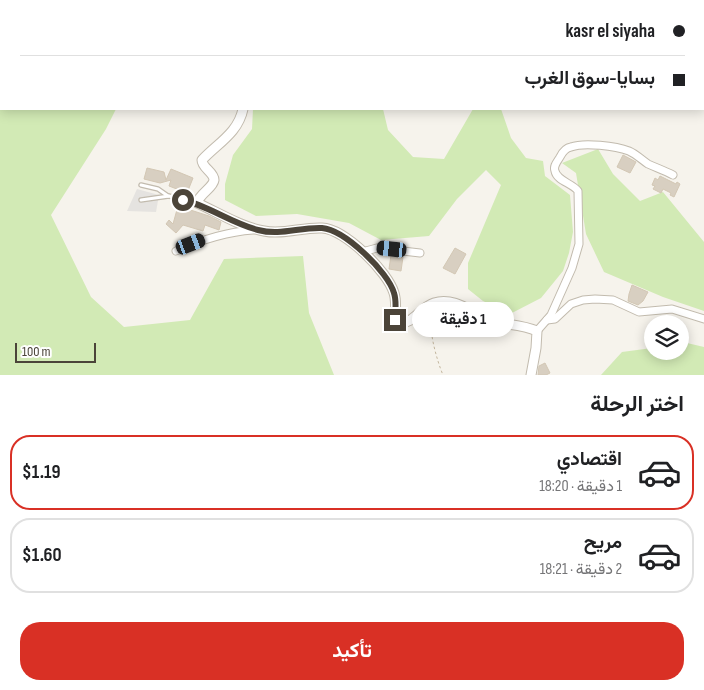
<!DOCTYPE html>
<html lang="ar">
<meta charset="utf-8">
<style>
:root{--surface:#fff;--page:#f6f6f6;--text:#202124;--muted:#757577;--line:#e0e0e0;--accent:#d93025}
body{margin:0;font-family:"Sofia Sans Condensed",Vazirmatn,sans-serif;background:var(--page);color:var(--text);direction:rtl;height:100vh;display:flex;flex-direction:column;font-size:19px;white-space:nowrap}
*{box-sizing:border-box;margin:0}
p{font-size:16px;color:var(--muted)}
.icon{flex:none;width:28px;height:28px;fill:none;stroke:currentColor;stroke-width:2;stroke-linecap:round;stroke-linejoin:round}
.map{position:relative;height:375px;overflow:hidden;direction:ltr}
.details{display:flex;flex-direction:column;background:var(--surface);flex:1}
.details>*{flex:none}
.top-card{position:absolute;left:0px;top:0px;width:705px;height:110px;box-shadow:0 2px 12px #0003;direction:rtl;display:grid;align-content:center;height:110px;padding:0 20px;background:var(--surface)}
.fabs{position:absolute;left:644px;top:315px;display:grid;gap:10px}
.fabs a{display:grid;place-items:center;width:45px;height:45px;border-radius:50%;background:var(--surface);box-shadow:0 2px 12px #0003;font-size:25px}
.scale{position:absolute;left:15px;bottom:12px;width:81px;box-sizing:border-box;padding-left:5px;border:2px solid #4b4439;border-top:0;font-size:14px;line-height:18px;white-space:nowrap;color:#4b4439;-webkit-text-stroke:4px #fff;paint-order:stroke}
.end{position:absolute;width:22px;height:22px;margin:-11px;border:6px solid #4b4439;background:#fff;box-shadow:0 0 0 2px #fff}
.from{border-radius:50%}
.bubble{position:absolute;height:35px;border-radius:18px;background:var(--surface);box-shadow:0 2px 12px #0003;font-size:16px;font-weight:700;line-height:35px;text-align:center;direction:rtl}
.car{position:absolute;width:15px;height:30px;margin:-15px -8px;border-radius:6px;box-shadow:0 0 4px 1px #0007;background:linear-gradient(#222 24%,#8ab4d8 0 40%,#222 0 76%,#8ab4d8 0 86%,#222 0)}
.top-card b{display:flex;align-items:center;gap:18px;height:48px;font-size:19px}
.top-card b+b{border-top:1px solid var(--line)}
.top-card i{width:12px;height:12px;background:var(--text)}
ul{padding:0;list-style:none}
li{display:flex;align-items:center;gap:15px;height:75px;margin:0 10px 8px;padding:0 10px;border:2px solid var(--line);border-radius:20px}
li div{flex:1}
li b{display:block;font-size:19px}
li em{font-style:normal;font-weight:700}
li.active{border-color:var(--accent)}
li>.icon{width:45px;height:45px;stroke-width:1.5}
h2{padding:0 20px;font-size:22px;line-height:60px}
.button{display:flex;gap:10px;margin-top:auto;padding:10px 20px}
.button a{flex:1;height:58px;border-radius:20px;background:var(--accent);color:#fff;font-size:20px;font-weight:700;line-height:58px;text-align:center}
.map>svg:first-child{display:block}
.residential{fill:#eae5da}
.green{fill:#d2eab5}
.parking{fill:#e5e3e0}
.building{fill:#d8cfc1;stroke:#d3c7b4}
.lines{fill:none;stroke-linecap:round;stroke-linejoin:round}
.service-casing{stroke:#c2bbae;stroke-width:5.5}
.minor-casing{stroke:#c2bbae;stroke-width:9}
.tertiary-casing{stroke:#c2bbae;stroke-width:11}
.path{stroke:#c4b79f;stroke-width:1;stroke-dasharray:2.5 2.5;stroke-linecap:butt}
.service{stroke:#fff;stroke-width:3}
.minor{stroke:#fff;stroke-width:7}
.tertiary{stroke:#fff;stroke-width:9}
.route{stroke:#4b4439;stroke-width:6}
</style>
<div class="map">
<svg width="704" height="375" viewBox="0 0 704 375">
<rect width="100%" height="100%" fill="#f6f3ec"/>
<!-- residential -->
<polygon class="residential" points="146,0 379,0 367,1"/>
<!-- green -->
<g class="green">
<polygon points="0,0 113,1 1,1 1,109 116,109 106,129 51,215 91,297 124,327 190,320 224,259 303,256 309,313 334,375 0,375"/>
<polygon points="253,109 383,109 388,130 413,157 444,159 473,109 501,109 511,138 526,158 543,161 545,176 570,195 573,232 569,253 563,271 541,298 510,314 483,301 468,289 468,263 501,185 486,170 457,199 429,236 381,240 349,223 297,214 256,216 225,200 225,184 233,155 252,129"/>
<polygon points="598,149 613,174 640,201 663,192 704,242 704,311 663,297 604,272 586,234 576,173 562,163"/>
<polygon points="687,343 704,347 704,375 601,375 622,352 652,348 652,351 680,351 680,344"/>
</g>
<!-- parking -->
<polygon class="parking" points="137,189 159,195 156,212 127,211"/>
<!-- building -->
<g class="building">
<polygon points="623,155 636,162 630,173 617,167"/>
<polygon points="147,168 164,172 166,180 171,169 193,178 187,193 169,186 171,180 160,183 144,179"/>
<polygon points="660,176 676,184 677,182 680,184 674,197 670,195 671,193 663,189 661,193 653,189 655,186 652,185 655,178 658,180"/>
<polygon points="178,206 209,216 221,222 219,230 205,225 203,231 183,225 176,233 166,224 169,220 173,224"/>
<polygon points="455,248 466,254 455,274 443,268"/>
<polygon points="391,255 403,257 401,271 389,269"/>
<polygon points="632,285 648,292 643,301 638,305 628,301 629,294"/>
<polygon points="545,363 550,373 546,375 538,375 539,366"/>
</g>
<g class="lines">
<!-- service casing -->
<g class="service-casing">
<g id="service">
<polyline points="141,185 158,189 168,196"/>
<polyline points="141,200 169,196 196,203"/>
</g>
</g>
<!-- minor casing -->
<g class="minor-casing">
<g id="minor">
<polyline points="177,0 180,1"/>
<polyline points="664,0 666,1"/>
<polyline points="203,1 204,0"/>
<polyline points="627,1 627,0"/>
<path d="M176,251C201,240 225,232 253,230"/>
<polyline points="362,252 377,248 420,253"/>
<polyline points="547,320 555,319 571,304 583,300 595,299 613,300 639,312 672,309 704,319"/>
<path d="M537,331L551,315L572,268L579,244L578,191C572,183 557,181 555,171C553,166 557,162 560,157C562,153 565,148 571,147C584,142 616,146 629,151C636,154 642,160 648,164C657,168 665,171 673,175"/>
</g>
</g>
<!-- tertiary casing -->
<g class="tertiary-casing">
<g id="tertiary">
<polyline points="264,1 269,0"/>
<path d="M243,109C238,133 218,143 202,160C202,168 214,172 214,180C213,188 200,193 197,203C219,213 241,227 264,231C284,235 302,227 322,228C345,229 388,272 394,293C397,302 395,311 395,320L399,323C412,325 421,307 434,303C457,296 475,316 496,322C509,325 523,325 537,331L536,348L531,375"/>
</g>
</g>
<!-- path -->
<path class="path" d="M432,312C427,326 437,361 443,375"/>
<!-- service -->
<use href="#service" class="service"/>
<!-- minor -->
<use href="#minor" class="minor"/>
<!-- tertiary -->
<use href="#tertiary" class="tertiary"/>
</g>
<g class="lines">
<!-- route -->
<path class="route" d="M183,200C209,206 231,223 258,230C281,236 299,227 322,228C345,230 388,272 394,293C397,302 395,311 395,320"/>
</g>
</svg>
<div class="fabs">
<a><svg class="icon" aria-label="layers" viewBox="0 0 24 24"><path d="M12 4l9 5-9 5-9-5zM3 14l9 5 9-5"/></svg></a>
</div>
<div class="scale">100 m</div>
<i class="end from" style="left:183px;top:200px"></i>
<i class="end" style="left:395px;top:320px"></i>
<div class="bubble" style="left:412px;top:302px;width:102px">1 دقيقة</div>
<i class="car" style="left:191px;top:244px;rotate:69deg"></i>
<i class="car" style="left:392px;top:249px;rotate:276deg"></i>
<div class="top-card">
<b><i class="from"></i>kasr el siyaha</b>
<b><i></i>بسايا-سوق الغرب</b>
</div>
</div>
<section class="details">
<h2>اختر الرحلة</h2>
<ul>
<li class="active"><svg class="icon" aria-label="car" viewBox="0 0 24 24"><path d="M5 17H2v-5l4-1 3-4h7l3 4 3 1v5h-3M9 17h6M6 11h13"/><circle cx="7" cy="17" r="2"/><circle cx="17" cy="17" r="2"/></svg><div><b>اقتصادي</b><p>1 دقيقة · 18:20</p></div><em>$1.19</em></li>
<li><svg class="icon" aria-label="car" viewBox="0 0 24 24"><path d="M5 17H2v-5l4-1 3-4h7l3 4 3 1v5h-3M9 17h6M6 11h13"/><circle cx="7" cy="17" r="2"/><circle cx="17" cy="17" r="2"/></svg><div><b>مريح</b><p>2 دقيقة · 18:21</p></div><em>$1.60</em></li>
</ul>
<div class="button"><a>تأكيد</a></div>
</section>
